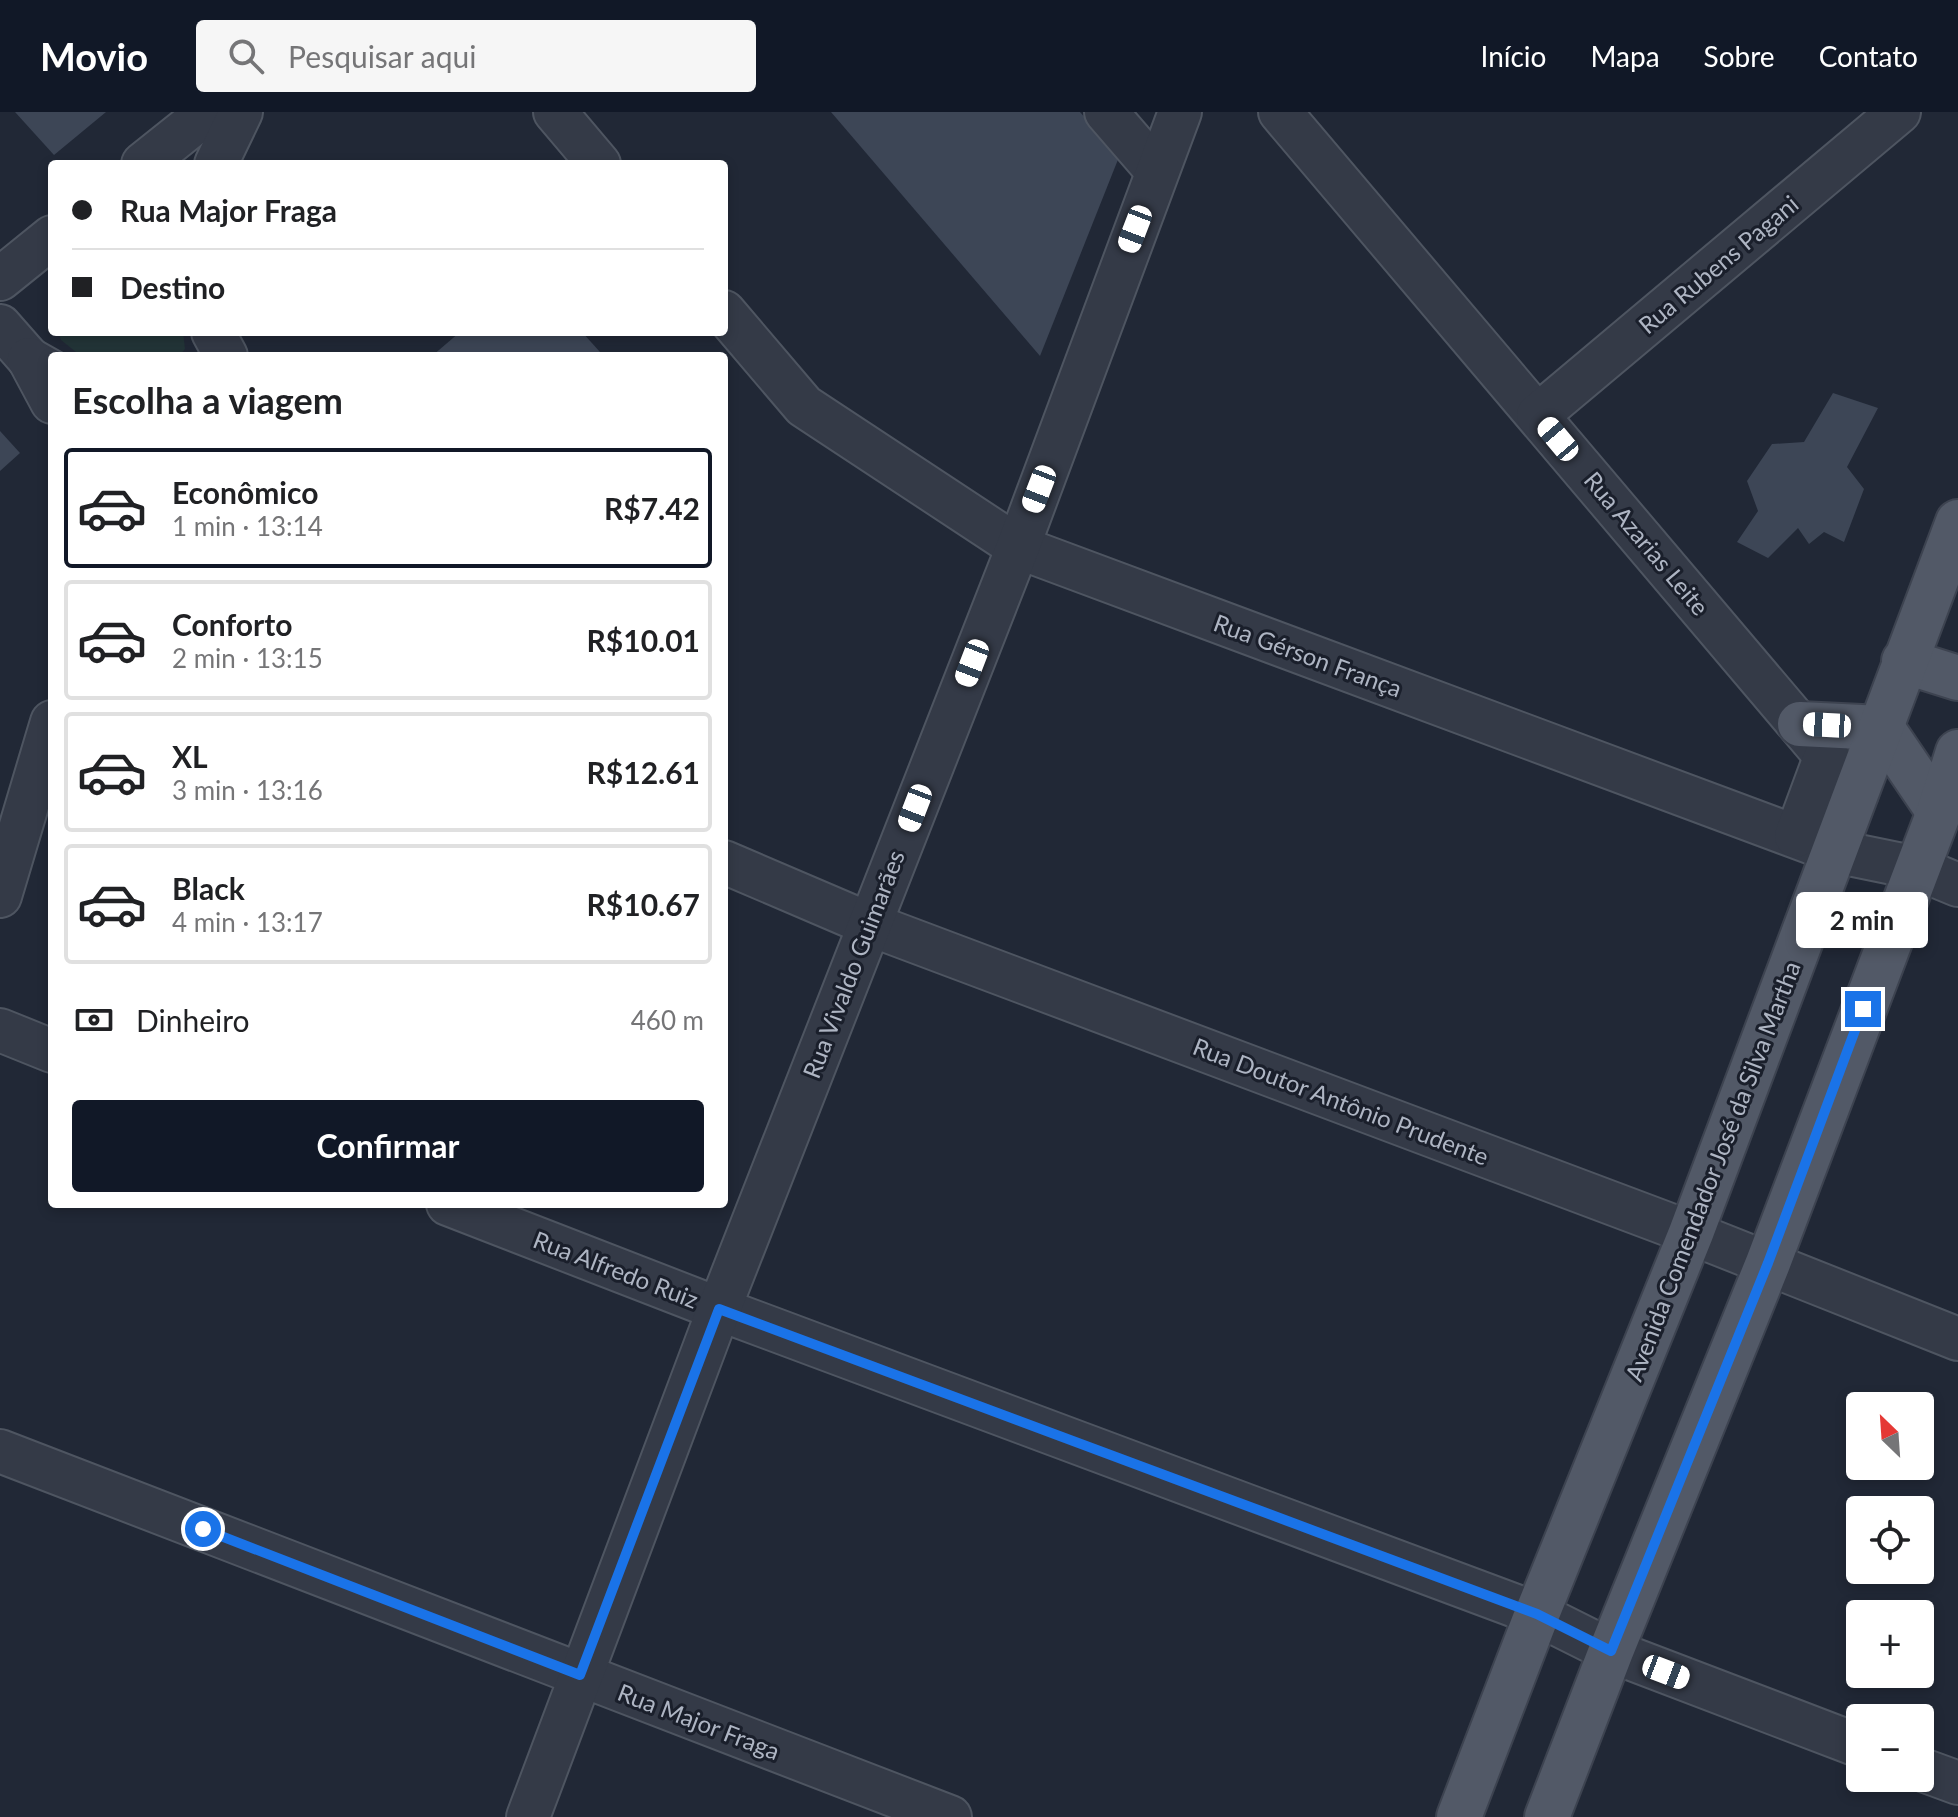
<!DOCTYPE html>
<html lang="pt">
<meta charset="utf-8">
<style>
:root{--surface:#fff;--page:#f6f6f6;--text:#202124;--muted:#757577;--line:#e0e0e0;--accent:#111827}
body{margin:0;font-family:Lato,sans-serif;background:var(--page);color:var(--text);height:100vh;display:flex;flex-direction:column;font-size:30px;white-space:nowrap}
*{box-sizing:border-box;margin:0}
p{font-size:26px;color:var(--muted)}
.icon{flex:none;width:44px;height:44px;fill:none;stroke:currentColor;stroke-width:2;stroke-linecap:round;stroke-linejoin:round}
.map{position:relative;flex:1;overflow:hidden}
.panel{position:absolute;left:48px;top:240px;width:680px;height:856px;display:flex;flex-direction:column;background:var(--surface);border-radius:8px;box-shadow:0 4px 12px #0003}
.panel>*{flex:none}
.top-card{position:absolute;left:48px;top:48px;width:680px;height:176px;border-radius:8px;box-shadow:0 4px 12px #0003;display:grid;align-content:center;height:176px;padding:0 24px;background:var(--surface)}
.needle{width:52px;rotate:335deg}
.fabs{position:absolute;left:1846px;top:1280px;display:grid;gap:16px}
.fabs a{display:grid;place-items:center;width:88px;height:88px;border-radius:8px;background:var(--surface);box-shadow:0 4px 12px #0003;font-size:40px}
.end{position:absolute;width:36px;height:36px;margin:-18px;border:10px solid #1a73e8;background:#fff;box-shadow:0 0 0 4px #fff}
.from{border-radius:50%}
.bubble{position:absolute;height:56px;border-radius:8px;background:var(--surface);box-shadow:0 4px 12px #0003;font-size:26px;font-weight:700;line-height:56px;text-align:center}
.car{position:absolute;width:24px;height:48px;margin:-24px -12px;border-radius:10px;box-shadow:0 0 6px 2px #0007;background:linear-gradient(#fff 24%,#345 0 40%,#fff 0 76%,#345 0 86%,#fff 0)}
.top-card b{display:flex;align-items:center;gap:28px;height:76px;font-size:30px}
.top-card b+b{border-top:2px solid var(--line)}
.top-card i{width:20px;height:20px;background:var(--text)}
ul{padding:0;list-style:none}
li{display:flex;align-items:center;gap:24px;height:120px;margin:0 16px 12px;padding:0 8px;border:4px solid var(--line);border-radius:8px}
li div{flex:1}
li b{display:block;font-size:30px}
li em{font-style:normal;font-weight:700}
li.active{border-color:var(--accent)}
li>.icon{width:72px;height:72px;stroke-width:1.5}
h2{padding:0 24px;font-size:36px;line-height:96px}
.pay{display:flex;align-items:center;gap:20px;height:88px;padding:0 24px;font-size:30px}
.pay p{margin-inline-start:auto}
.cta{display:flex;gap:16px;margin-top:auto;padding:16px 24px}
.cta a{flex:1;height:92px;border-radius:8px;background:var(--accent);color:#fff;font-size:32px;font-weight:700;line-height:92px;text-align:center}
header{display:flex;align-items:center;gap:48px;box-sizing:border-box;height:112px;padding:0 40px;background:var(--accent);color:#fff}
header strong{font-size:38px}
nav{display:flex;gap:44px;margin-inline-start:auto;font-size:28px}
.search{width:560px;height:72px;background:var(--page);display:flex;align-items:center;gap:20px;box-sizing:border-box;padding:0 28px;border-radius:8px;color:var(--muted);font-size:30px}
.map>svg:first-child{display:block}
.green{fill:#233538}
.building{fill:#3d4656}
.lines{fill:none;stroke-linecap:round;stroke-linejoin:round}
.minor-casing{stroke:#4e5561;stroke-width:46}
.major-casing{stroke:#3d4350;stroke-width:48}
.minor{stroke:#343a47;stroke-width:42}
.major{stroke:#525967;stroke-width:44}
.route{stroke:#1a73e8;stroke-width:10}
.labels{text-anchor:middle;dominant-baseline:central;stroke-width:6;stroke-linejoin:round;paint-order:stroke}
.street-label{font-size:24px;fill:#aeb5c3;stroke:#1a1f2b}
</style>
<header>
<strong>Movio</strong>
<div class="search"><svg class="icon" aria-label="search" viewBox="0 0 24 24"><circle cx="10" cy="10" r="6"/><path d="M15 15l6 6"/></svg>Pesquisar aqui</div>
<nav><a>Início</a><a>Mapa</a><a>Sobre</a><a>Contato</a></nav>
</header>
<div class="map">
<svg width="1958" height="1705" viewBox="0 0 1958 1705">
<rect width="100%" height="100%" fill="#212836"/>
<!-- green -->
<polygon class="green" points="58,220 183,220 185,237 179,244 81,244 61,228"/>
<!-- building -->
<g class="building">
<polygon points="15,0 106,0 54,43"/>
<polygon points="831,0 1080,0 1119,45 1040,244"/>
<polygon points="460,220 582,220 600,240 595,244 432,244"/>
<polygon points="1833,281 1878,296 1847,355 1864,377 1844,430 1824,420 1809,432 1798,416 1768,446 1737,430 1758,399 1747,369 1772,332 1804,330"/>
<polygon points="0,319 20,341 0,359"/>
</g>
<g class="lines">
<!-- minor casing -->
<g class="minor-casing">
<g id="minor">
<polyline points="555,0 599,52"/>
<polyline points="1106,0 1157,59"/>
<polyline points="1280,0 1857,681"/>
<polyline points="143,52 208,0"/>
<polyline points="216,52 241,0"/>
<polyline points="0,167 52,125"/>
<polyline points="724,200 804,294 1018,435 1834,739 1917,756 1958,773"/>
<polyline points="0,214 29,247"/>
<polyline points="213,220 226,244"/>
<polyline points="52,260 29,247 52,290"/>
<polyline points="1538,303 1899,0"/>
<polyline points="1796,724 1826,643"/>
<polyline points="724,750 869,812 1691,1121 1958,1227"/>
<polyline points="0,784 52,610"/>
<polyline points="0,918 52,939"/>
<polyline points="448,1092 719,1197 1537,1502 1611,1539 1860,1634"/>
<polyline points="0,1339 950,1705"/>
<polyline points="1920,1657 1958,1671"/>
<polyline points="528,1705 719,1197 1018,435 1180,0"/>
</g>
</g>
<!-- major casing -->
<g class="major-casing">
<g id="major">
<polyline points="1904,549 1958,566"/>
<polyline points="1800,612 1882,616 1939,700"/>
<polyline points="1459,1705 1537,1502 1691,1121 1958,410"/>
<polyline points="1547,1705 1611,1539 1768,1151 1939,700 1958,640"/>
</g>
</g>
<!-- minor -->
<use href="#minor" class="minor"/>
<!-- major -->
<use href="#major" class="major"/>
</g>
<g class="lines">
<!-- route -->
<polyline class="route" points="203,1417 580,1563 719,1197 1537,1502 1611,1539 1768,1151 1863,897"/>
</g>
<g class="labels">
<!-- street labels -->
<g class="street-label">
<text transform="translate(1718 152) rotate(-40)">Rua Rubens Pagani</text>
<text transform="translate(1647 431) rotate(50)">Rua Azarias Leite</text>
<text transform="translate(1308 543) rotate(20)">Rua Gérson França</text>
<text transform="translate(853 852) rotate(-69)">Rua Vivaldo Guimarães</text>
<text transform="translate(1341 989) rotate(21)">Rua Doutor Antônio Prudente</text>
<text transform="translate(1712 1059) rotate(-69)">Avenida Comendador José da Silva Martha</text>
<text transform="translate(616 1157) rotate(21)">Rua Alfredo Ruiz</text>
<text transform="translate(699 1609) rotate(21)">Rua Major Fraga</text>
</g>
</g>
</svg>
<div class="fabs">
<a><svg class="needle" viewBox="-14 -14 28 28"><path d="M0-13l5 13h-10z" fill="#e53935"/><path d="M0 13l5-13h-10z" fill="#757577"/></svg></a>
<a><svg class="icon" aria-label="locate" viewBox="0 0 24 24"><circle cx="12" cy="12" r="6"/><path d="M12 2v4M12 18v4M2 12h4M18 12h4"/></svg></a>
<a>+</a>
<a>−</a>
</div>
<i class="end from" style="left:203px;top:1417px"></i>
<i class="end" style="left:1863px;top:897px"></i>
<div class="bubble" style="left:1796px;top:780px;width:132px">2 min</div>
<i class="car" style="left:1135px;top:117px;rotate:201deg"></i>
<i class="car" style="left:1558px;top:327px;rotate:320deg"></i>
<i class="car" style="left:1039px;top:377px;rotate:201deg"></i>
<i class="car" style="left:972px;top:551px;rotate:201deg"></i>
<i class="car" style="left:1827px;top:613px;rotate:273deg"></i>
<i class="car" style="left:915px;top:696px;rotate:201deg"></i>
<i class="car" style="left:1666px;top:1560px;rotate:111deg"></i>
<div class="top-card">
<b><i class="from"></i>Rua Major Fraga</b>
<b><i></i>Destino</b>
</div>
<section class="panel">
<h2>Escolha a viagem</h2>
<ul>
<li class="active"><svg class="icon" aria-label="car" viewBox="0 0 24 24"><path d="M5 17H2v-5l4-1 3-4h7l3 4 3 1v5h-3M9 17h6M6 11h13"/><circle cx="7" cy="17" r="2"/><circle cx="17" cy="17" r="2"/></svg><div><b>Econômico</b><p>1 min · 13:14</p></div><em>R$7.42</em></li>
<li><svg class="icon" aria-label="car" viewBox="0 0 24 24"><path d="M5 17H2v-5l4-1 3-4h7l3 4 3 1v5h-3M9 17h6M6 11h13"/><circle cx="7" cy="17" r="2"/><circle cx="17" cy="17" r="2"/></svg><div><b>Conforto</b><p>2 min · 13:15</p></div><em>R$10.01</em></li>
<li><svg class="icon" aria-label="car" viewBox="0 0 24 24"><path d="M5 17H2v-5l4-1 3-4h7l3 4 3 1v5h-3M9 17h6M6 11h13"/><circle cx="7" cy="17" r="2"/><circle cx="17" cy="17" r="2"/></svg><div><b>XL</b><p>3 min · 13:16</p></div><em>R$12.61</em></li>
<li><svg class="icon" aria-label="car" viewBox="0 0 24 24"><path d="M5 17H2v-5l4-1 3-4h7l3 4 3 1v5h-3M9 17h6M6 11h13"/><circle cx="7" cy="17" r="2"/><circle cx="17" cy="17" r="2"/></svg><div><b>Black</b><p>4 min · 13:17</p></div><em>R$10.67</em></li>
</ul>
<div class="pay"><svg class="icon" aria-label="cash" viewBox="0 0 24 24"><path d="M3 7h18v10H3z"/><circle cx="12" cy="12" r="2"/></svg>Dinheiro<p>460 m</p></div>
<div class="cta"><a>Confirmar</a></div>
</section>
</div>
